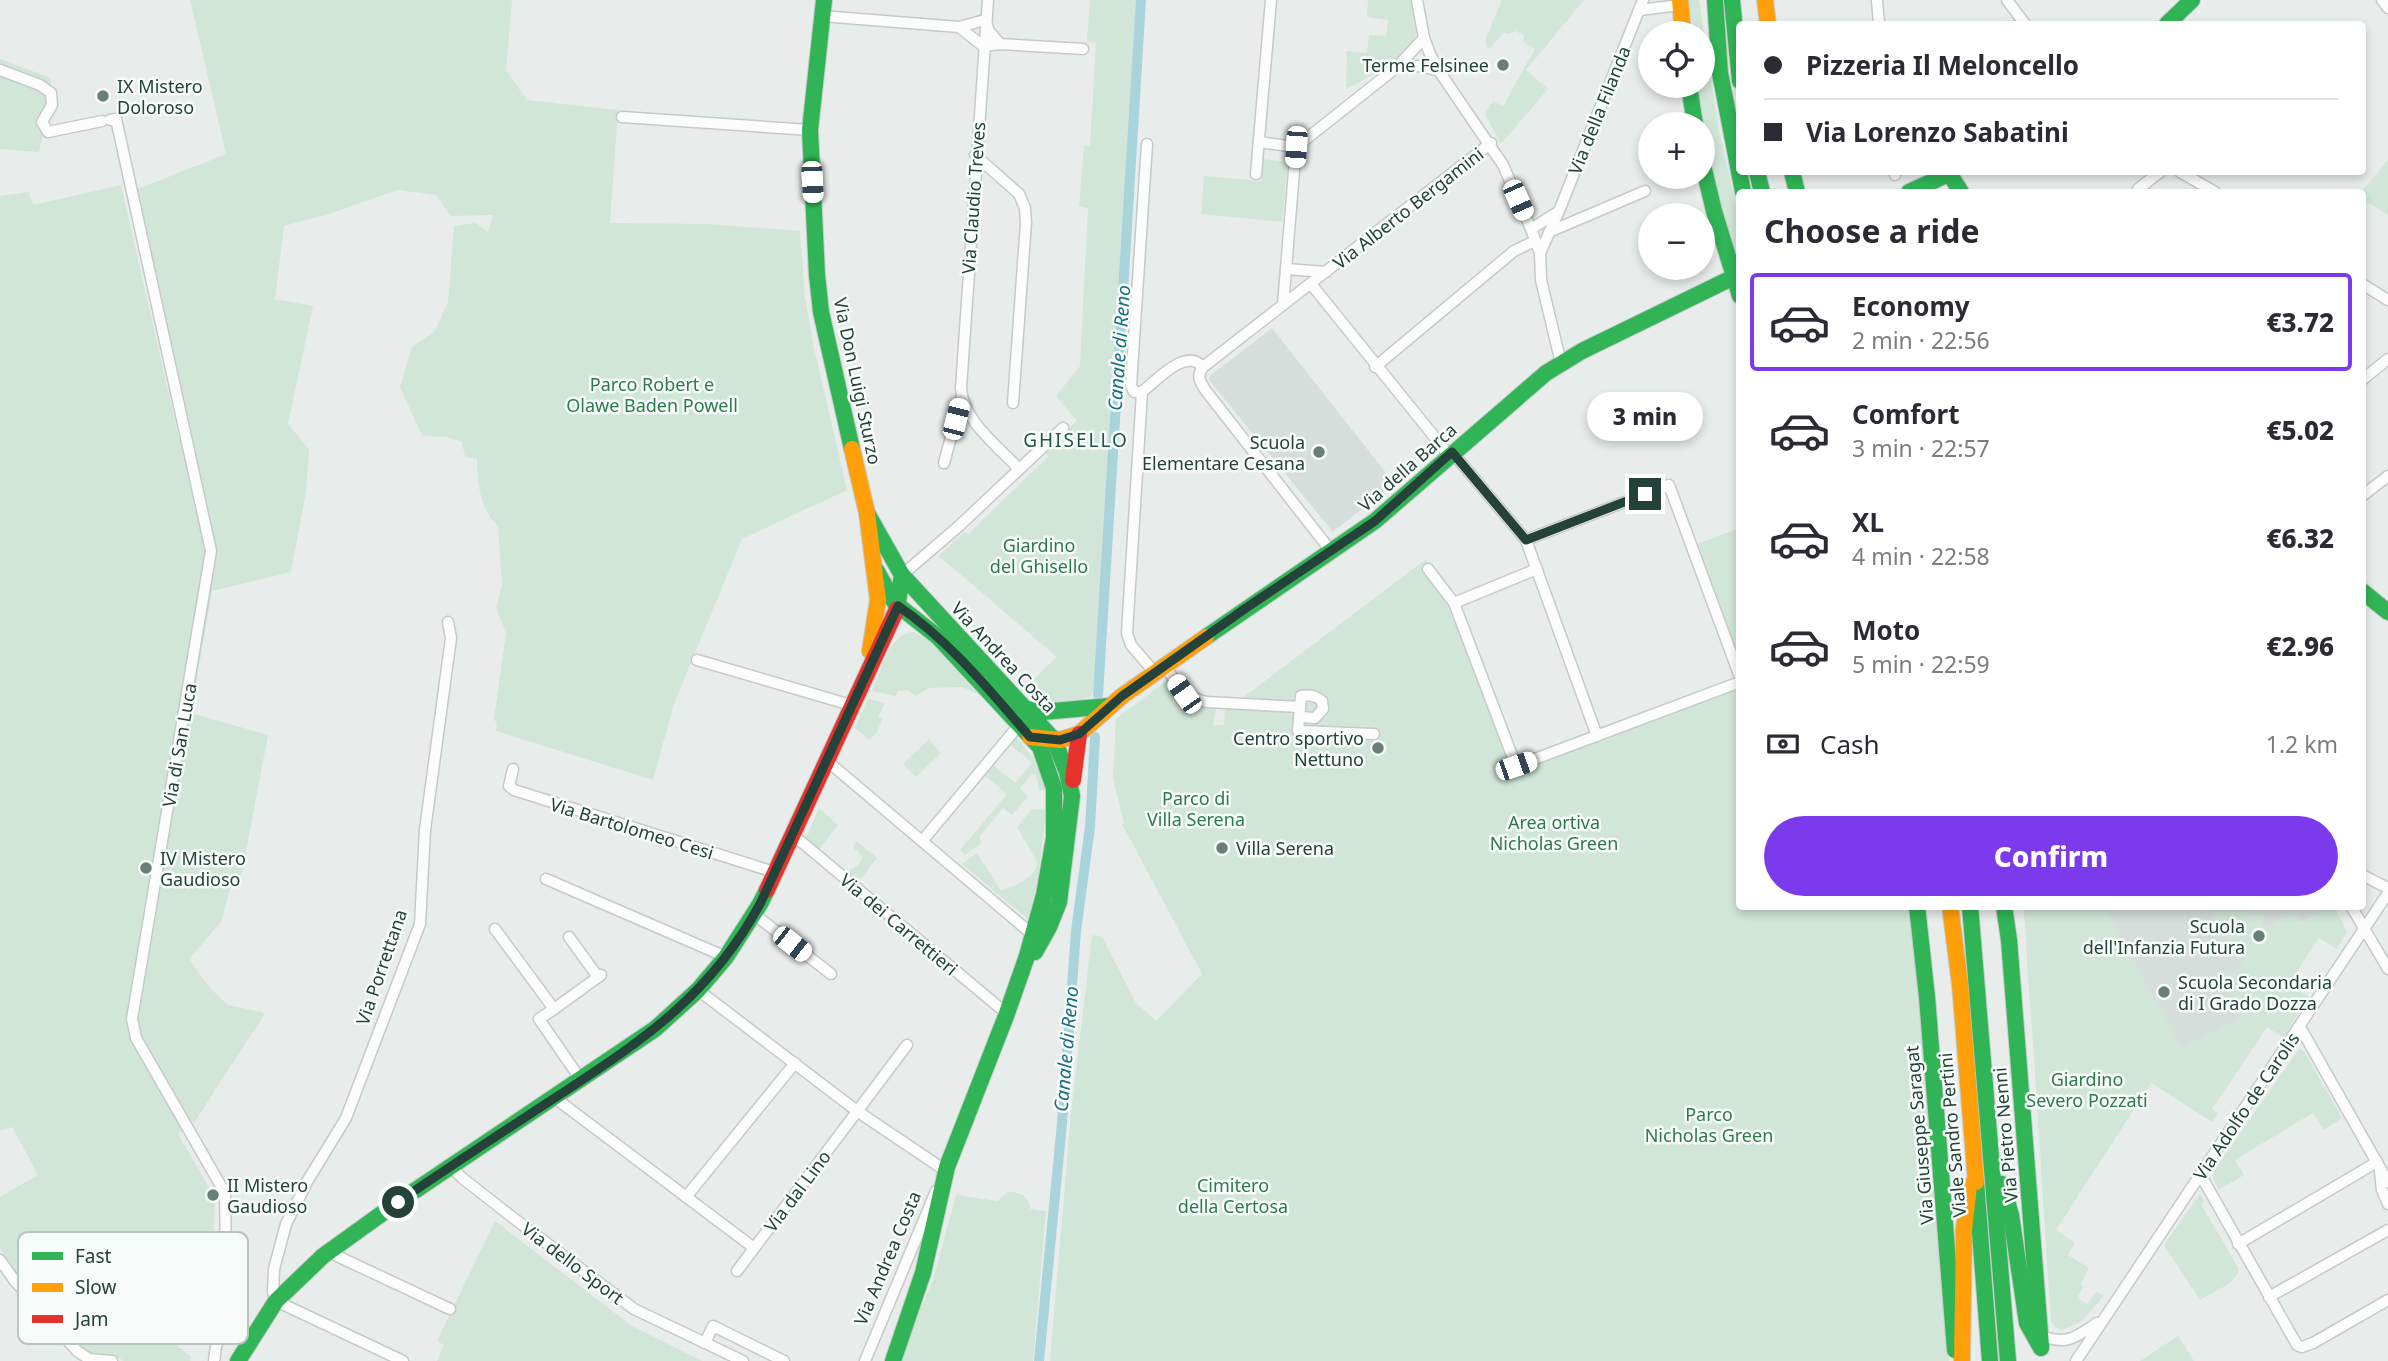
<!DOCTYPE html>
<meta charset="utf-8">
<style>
:root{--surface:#fff;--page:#f2f2f3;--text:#2b2b33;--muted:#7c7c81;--line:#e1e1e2;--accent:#7c3aed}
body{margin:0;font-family:"Noto Sans",sans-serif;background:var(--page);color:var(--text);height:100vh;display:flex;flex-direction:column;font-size:26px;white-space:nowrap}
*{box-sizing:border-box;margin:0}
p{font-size:23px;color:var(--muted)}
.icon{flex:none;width:38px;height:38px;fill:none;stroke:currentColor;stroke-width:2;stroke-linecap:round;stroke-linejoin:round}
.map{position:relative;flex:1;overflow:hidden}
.panel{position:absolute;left:1736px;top:189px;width:630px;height:721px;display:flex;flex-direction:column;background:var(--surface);border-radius:7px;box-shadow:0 4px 10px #0003}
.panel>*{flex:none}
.hud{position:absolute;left:1736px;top:21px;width:630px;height:154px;border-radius:7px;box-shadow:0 4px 10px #0003;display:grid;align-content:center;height:154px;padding:0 28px;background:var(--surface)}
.buttons{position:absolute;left:1638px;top:21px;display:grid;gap:14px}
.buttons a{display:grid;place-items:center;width:77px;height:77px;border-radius:50%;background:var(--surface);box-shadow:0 4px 10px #0003;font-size:35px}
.end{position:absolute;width:32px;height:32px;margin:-16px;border:9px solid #24423a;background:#fff;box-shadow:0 0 0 4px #fff}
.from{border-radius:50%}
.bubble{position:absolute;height:49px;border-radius:24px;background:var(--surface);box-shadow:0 4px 10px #0003;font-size:23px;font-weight:800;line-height:49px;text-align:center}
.car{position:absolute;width:21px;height:42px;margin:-21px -10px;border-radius:9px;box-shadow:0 0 5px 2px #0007;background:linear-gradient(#fff 24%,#345 0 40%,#fff 0 76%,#345 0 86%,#fff 0)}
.hud b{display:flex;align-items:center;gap:24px;height:66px;font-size:26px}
.hud b+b{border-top:2px solid var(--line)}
.hud i{width:18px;height:18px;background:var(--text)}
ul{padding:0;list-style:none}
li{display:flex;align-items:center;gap:21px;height:98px;margin:0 14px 10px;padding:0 14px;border:4px solid transparent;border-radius:7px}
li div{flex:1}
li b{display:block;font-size:26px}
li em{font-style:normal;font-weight:800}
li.active{border-color:var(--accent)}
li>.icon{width:63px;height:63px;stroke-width:1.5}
h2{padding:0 28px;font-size:32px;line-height:84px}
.pay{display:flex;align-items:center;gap:18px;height:77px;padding:0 28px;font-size:26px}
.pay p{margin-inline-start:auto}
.primary-button{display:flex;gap:14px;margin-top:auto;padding:14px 28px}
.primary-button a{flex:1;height:80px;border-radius:42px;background:var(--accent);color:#fff;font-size:28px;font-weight:800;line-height:80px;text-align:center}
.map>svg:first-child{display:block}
.built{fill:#d6dedb}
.green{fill:#d1e6d8}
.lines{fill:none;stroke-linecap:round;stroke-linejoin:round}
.canal{stroke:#a9d4db;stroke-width:10}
.street-casing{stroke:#c5cac8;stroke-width:13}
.fast-casing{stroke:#c3cbc8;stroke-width:18}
.slow-casing{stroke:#c3cbc8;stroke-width:18}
.jam-casing{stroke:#c3cbc8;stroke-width:18}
.street{stroke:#fcfcfc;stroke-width:10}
.fast{stroke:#30b455;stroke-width:16}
.slow{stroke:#ff9f0a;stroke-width:16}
.jam{stroke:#e5322d;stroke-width:16}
.route{stroke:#24423a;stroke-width:9}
.poi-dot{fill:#697e78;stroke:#f7fbf9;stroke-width:2.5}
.labels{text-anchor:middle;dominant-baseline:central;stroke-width:5;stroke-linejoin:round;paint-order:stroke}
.poi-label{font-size:18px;fill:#24423a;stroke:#f7fbf9;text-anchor:start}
.street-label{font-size:18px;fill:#24423a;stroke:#f7fbf9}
.park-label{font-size:18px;fill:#2d7a4b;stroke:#f7fbf9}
.water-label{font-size:19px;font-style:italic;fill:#1c6f80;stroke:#f7fbf9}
.neighbourhood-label{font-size:19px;letter-spacing:2px;fill:#1f5548;stroke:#f7fbf9}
.key{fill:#f7fbf9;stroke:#b8c4c0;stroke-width:2}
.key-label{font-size:19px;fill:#24423a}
</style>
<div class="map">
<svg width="2388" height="1361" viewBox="0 0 2388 1361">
<rect width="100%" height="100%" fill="#e8edeb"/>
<!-- built -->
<g class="built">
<polygon points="1272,328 1394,483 1333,532 1209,380 1210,376"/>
<polygon points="2210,906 2266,1009 2203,1078 2076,984 2084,907"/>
<polygon points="2324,906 2326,910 2250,949 2227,907"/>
</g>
<!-- green -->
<g class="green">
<path d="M190,0H512L506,70L527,100L618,110L610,223L709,224L800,231L805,297L814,348L847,490L742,539L674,704L653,780L496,731L497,724L494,719L506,633L496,608L502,585L498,526C480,510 477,482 477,459L465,457L462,442L446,437L422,436L400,387L412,347L435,331L448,302L454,226L476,223L488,232L493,215L450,216L436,195L397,190L332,213L284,226L275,299L313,306L288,424L309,449L306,492L291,572L212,591L191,713L268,735L242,873L231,887L221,922L189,959L210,988L228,1005L262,1012L264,1015L194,1123L192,1120L178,1134L211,1191L209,1192L212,1201L215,1202L211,1302L196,1326L177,1345L191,1357L190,1361H123L121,1359L85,1352L15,1274L0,1248V1197L38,1175L12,1127L0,1131V196L29,192L33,205L121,185L179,438L189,440L133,191L226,154Z"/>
<path d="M1090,0H1137L1107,511L1095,678L1091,697C1065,702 1044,710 1023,689L1057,657L939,556L964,532L968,534L1049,456L1044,452L1077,421L1056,396L1080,366L1088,208L1079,206L1084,146H1090L1096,43L1087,41Z"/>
<path d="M1368,0H1411C1413,10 1418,24 1416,34C1409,62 1369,76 1346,89L1347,51L1367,53L1369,35L1386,36L1388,20L1367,17Z"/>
<polygon points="1502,0 1584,0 1526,70 1548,89 1501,144 1485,114 1493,101 1503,106 1535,49 1523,42 1524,36 1516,31 1508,34 1504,33 1490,48 1487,47 1485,40"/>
<path d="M1683,0H1699L1719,130L1739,218V259L1734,261C1721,217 1703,171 1703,124H1699L1693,86H1703V33H1686Z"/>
<polygon points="0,59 51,78 51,99 39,152 0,149"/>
<polygon points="1263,159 1288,162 1282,222 1201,214 1204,176 1261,181"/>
<polygon points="2388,160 2388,215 2363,199 2361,192"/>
<polygon points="1739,528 1739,657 1698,544"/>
<path d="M1426,559L1493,707L1516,767L1510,779L1517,769L1739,687L1740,906L1911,907L1922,999L1935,1213L1949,1361H1050L1071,1113L1092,935L1102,937L1136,1003L1156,1021L1202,974L1122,824L1124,823L1113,779L1116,719L1166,681C1181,703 1188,709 1216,708L1213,725H1224L1225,709H1228Z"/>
<path d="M914,632L928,640L978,694L962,687L929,688L916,696L908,690L898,691L896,696L872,691C881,671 889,632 914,632Z"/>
<polygon points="868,699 885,703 878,717 882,719 877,732 870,740 855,728"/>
<polygon points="1016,737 1038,763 1045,791 1039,790 1036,775 1032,774 1020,788 1028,797 1012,815 1003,808 980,836 981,843 965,855 960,850 1007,794 984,775 993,765 1015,783 1032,763 1010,744"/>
<polygon points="929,739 941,753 916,777 903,764"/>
<polygon points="819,808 838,825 818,851 805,840"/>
<path d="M1032,809L1046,810L1038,880L1028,919L962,864L977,853L1001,891C1014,885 1037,878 1037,862L1017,827Z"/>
<polygon points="857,841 877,858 857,884 844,874 858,865 863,857 853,847"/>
<path d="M2023,907H2122L2108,914L2181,1047L2241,1017L2223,978L2243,967L2210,907H2237L2256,916L2260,911L2266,916L2261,922L2268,928L2295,913L2301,923L2325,910L2324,907H2335L2347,932L2337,949L2319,938L2289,984L2309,997L2283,1038L2267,1027L2212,1109L2218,1113L2212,1122L2151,1083L2056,1230L2075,1243L2068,1255L2089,1268L2081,1283L2083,1287L2077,1298L2087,1304L2096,1292L2104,1296L2082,1321L2062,1330L2055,1327L2051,1320C2043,1211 2038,1101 2029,992C2026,964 2027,935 2023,907Z"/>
<polygon points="2299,1049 2304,1051 2342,1118 2324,1130 2313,1113 2235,1160 2244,1175 2219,1190 2213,1179 2215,1169"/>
<path d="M1008,1192C1019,1191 1030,1196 1030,1209L1046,1211L1033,1361H898L933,1280L956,1195L997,1201Z"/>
<path d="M2200,1194L2204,1200L2202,1206L2239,1269C2236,1284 2212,1293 2200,1300L2164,1245Z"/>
<polygon points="495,1221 632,1326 702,1361 437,1361 444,1345 437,1341"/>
<polygon points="2178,1336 2194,1361 2140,1361"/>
</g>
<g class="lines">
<!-- canal -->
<g class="canal">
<polyline points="1098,695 1141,0"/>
<polyline points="1039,1361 1062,1123 1076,931 1090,827 1095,737"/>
</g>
<!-- street casing -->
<g class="street-casing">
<g id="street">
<path d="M988,0L961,388C963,421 998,446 1019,469"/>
<polyline points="1417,0 1424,38 1430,54 1439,71 1503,165 1531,229 1540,253 1541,280 1561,363"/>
<polyline points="1877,0 1879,24"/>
<polyline points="2007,0 2025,24"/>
<polyline points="2382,0 2388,8"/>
<polyline points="1639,10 1680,5"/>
<polyline points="822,16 959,27 983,46 1000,44 1083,49"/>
<polyline points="959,27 985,20 989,31 1000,44"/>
<polyline points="1397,67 1421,66 1439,71"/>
<polyline points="0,70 40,85 51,93 52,105 42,122 48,132 102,121"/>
<polyline points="622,117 810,130"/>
<polyline points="110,120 116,119 211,551 132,1019 136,1038 225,1193 226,1260 223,1299 214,1361"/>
<polyline points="1259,142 1296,147"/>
<polyline points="975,155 1019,194 1025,208 1026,222 1013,403"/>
<polyline points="1895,172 1895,175"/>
<polyline points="2180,172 2215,192"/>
<polyline points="1256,174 1271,0"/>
<polyline points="2141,192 2138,189 2160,172"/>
<polyline points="1531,229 1558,212"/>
<polyline points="1549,232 1645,191"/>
<polyline points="1540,253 1559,211 1643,0"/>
<polyline points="1286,269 1326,272"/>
<polyline points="1311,284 1449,455"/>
<polyline points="2362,284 2388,300"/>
<polyline points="1283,305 1296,147 1397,67 1424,38"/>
<polyline points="1375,367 1514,251 1535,241"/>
<polyline points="2362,380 2388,359"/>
<polyline points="1142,392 1127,633 1131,645 1155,673"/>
<polyline points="1142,392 1134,392 1131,385 1147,144"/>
<path d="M1142,392C1157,380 1186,347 1203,367"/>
<polyline points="1452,452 1526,540 1597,736"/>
<polyline points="944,463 962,396"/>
<polyline points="2362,496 2388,476"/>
<polyline points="1526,540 1669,485 1740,677"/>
<path d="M1331,551L1206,391C1200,382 1196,376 1203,367L1491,143"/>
<polyline points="1428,569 1454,603"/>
<polyline points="1537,569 1454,603 1516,766 1740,682"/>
<polyline points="902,575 959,526 1063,428"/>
<polyline points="697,660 851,705"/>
<path d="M1165,666C1178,685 1182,697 1207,702L1300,707L1298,731L1374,734"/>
<path d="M1299,717L1315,718L1323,709L1322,701C1315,695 1309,695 1301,696L1300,707"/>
<polyline points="826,760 1033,935"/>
<polyline points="513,769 509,786 514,790 774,872"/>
<polyline points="792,834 1006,1013"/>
<polyline points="923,840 1019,725"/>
<polyline points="2362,875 2388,888"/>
<polyline points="546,879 726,957"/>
<polyline points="2351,906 2388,969"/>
<polyline points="754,914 831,974"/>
<polyline points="495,929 554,1009 539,1019 581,1080"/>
<polyline points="569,937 598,977"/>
<polyline points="698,990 857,1111 946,1171 943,1176"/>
<polyline points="554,1009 601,975"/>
<polyline points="2300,1027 2388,1182"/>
<polyline points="555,1098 754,1248"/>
<polyline points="451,1166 461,1177 512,1217 634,1309 743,1361"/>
<polyline points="2380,1172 2382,1190 2388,1204"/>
<polyline points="2200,1174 2297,1345 2302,1347 2313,1343 2388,1300"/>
<polyline points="686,1197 795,1063"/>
<polyline points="2238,1244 2377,1162"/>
<polyline points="333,1248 337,1256 450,1309"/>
<polyline points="0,1260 14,1280 77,1351 89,1359 112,1361"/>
<polyline points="737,1271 907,1045"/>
<polyline points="2269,1297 2388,1230"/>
<path d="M2040,1335C2066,1346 2075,1338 2097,1323"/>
<polyline points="705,1343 713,1326 784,1361"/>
<polyline points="403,1361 276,1301 273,1292 274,1269 286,1224 308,1180 346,1118 420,924 425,830 451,638 448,622"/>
<polyline points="865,1361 936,1191"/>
<polyline points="2076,1361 2388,893"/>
</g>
</g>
<!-- fast casing -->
<g class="fast-casing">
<g id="fast">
<polyline points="824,0 810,130 817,275 821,312 852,449"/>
<polyline points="1715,0 1720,73 1743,192"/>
<polyline points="1732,0 1740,81"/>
<polyline points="2167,24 2192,0"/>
<polyline points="1689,86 1695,124"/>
<polyline points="1703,165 1714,211 1740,296"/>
<polyline points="1757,172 1762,192"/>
<polyline points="1792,172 1797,192"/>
<polyline points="1949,173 1961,192"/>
<polyline points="1909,192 1953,172"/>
<polyline points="867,513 902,575 897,609"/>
<polyline points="876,570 895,603 938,637 1040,747 1054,788 1054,838 1044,895 1027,956 1006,1016 947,1167 923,1273 893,1361"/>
<polyline points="902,575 1054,740 1067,772 1072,796 1059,902 1049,927 1035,952"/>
<polyline points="2362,591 2388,612"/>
<polyline points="1206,637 1375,521 1546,373 1582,351 1740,274"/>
<polyline points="1026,709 1043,712 1109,706"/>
<polyline points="1917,906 1927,997 1955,1350"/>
<polyline points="1970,906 2008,1361"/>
<polyline points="2004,906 2009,940 2041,1346"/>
<polyline points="1976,1182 1990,1361"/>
<polyline points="2002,1184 2011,1215 2027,1323 2041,1348"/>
<polyline points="238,1361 276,1301 323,1256 398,1202 655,1029 698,990 726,957 760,904 767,890"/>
</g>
</g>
<!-- slow casing -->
<g class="slow-casing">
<g id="slow">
<polyline points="1680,0 1683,33"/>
<polyline points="1765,0 1768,24"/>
<polyline points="852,449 867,513 878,600 870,651"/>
<polyline points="1030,737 1060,740 1079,734 1122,696 1206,637"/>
<polyline points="1950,906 1960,984 1976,1182"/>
<polyline points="1962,1361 1964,1229 1969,1186"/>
</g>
</g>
<!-- jam casing -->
<g class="jam-casing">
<g id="jam">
<polyline points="1073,780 1079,734"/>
<polyline points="767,890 897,609"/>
</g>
</g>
<!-- street -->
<use href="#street" class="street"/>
<!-- fast -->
<use href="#fast" class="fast"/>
<!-- slow -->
<use href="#slow" class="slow"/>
<!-- jam -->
<use href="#jam" class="jam"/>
</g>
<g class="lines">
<!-- route -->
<path class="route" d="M398,1202C454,1164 510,1127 567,1090C648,1037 712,992 760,904L898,606C949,640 990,691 1030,737L1060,740L1079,734L1122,696L1246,608L1375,521L1452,452L1526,540L1645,494"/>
</g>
<!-- markers -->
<g class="poi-dot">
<circle cx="1503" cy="65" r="7"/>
<circle cx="103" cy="96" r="7"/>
<circle cx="1319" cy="452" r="7"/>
<circle cx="1378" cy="748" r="7"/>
<circle cx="1222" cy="848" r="7"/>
<circle cx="146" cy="868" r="7"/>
<circle cx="2259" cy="936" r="7"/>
<circle cx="2164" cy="992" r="7"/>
<circle cx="213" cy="1195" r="7"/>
</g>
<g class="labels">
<!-- poi labels -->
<g class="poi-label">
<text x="1489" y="65" text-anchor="end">Terme Felsinee</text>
<text x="117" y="86">IX Mistero<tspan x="117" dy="21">Doloroso</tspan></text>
<text x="1305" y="442" text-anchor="end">Scuola<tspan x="1305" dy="21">Elementare Cesana</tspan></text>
<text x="1364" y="738" text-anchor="end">Centro sportivo<tspan x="1364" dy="21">Nettuno</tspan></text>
<text x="1236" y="848">Villa Serena</text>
<text x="160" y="858">IV Mistero<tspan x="160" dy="21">Gaudioso</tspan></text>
<text x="2245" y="926" text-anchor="end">Scuola<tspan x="2245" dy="21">dell'Infanzia Futura</tspan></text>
<text x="2178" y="982">Scuola Secondaria<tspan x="2178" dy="21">di I Grado Dozza</tspan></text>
<text x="227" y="1185">II Mistero<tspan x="227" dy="21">Gaudioso</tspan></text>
</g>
<!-- street labels -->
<g class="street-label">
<text transform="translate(1599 110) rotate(-68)">Via della Filanda</text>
<text transform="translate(973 198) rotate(-86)">Via Claudio Treves</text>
<text transform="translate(1408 208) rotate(-38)">Via Alberto Bergamini</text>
<text transform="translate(858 381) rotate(78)">Via Don Luigi Sturzo</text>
<text transform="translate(1407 467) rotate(-41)">Via della Barca</text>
<text transform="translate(1004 657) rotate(47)">Via Andrea Costa</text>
<text transform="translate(179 745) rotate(-80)">Via di San Luca</text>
<text transform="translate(632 828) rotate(17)">Via Bartolomeo Cesi</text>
<text transform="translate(899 924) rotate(40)">Via dei Carrettieri</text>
<text transform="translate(381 967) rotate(-71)">Via Porrettana</text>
<text transform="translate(2246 1106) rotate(-56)">Via Adolfo de Carolis</text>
<text transform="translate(1919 1135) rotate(-95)">Via Giuseppe Saragat</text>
<text transform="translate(1952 1135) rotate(-95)">Viale Sandro Pertini</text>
<text transform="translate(2005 1135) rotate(-95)">Via Pietro Nenni</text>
<text transform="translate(797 1191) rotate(-53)">Via dal Lino</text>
<text transform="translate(887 1258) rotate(-67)">Via Andrea Costa</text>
<text transform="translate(573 1263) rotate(37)">Via dello Sport</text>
</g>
<!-- park labels -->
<g class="park-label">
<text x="652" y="384">Parco Robert e<tspan x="652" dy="21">Olawe Baden Powell</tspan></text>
<text x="1039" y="545">Giardino<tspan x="1039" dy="21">del Ghisello</tspan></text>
<text x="1196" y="798">Parco di<tspan x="1196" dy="21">Villa Serena</tspan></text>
<text x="1554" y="822">Area ortiva<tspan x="1554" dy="21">Nicholas Green</tspan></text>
<text x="2087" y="1079">Giardino<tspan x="2087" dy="21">Severo Pozzati</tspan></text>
<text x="1709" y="1114">Parco<tspan x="1709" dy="21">Nicholas Green</tspan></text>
<text x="1233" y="1185">Cimitero<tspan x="1233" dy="21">della Certosa</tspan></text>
</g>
<!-- water labels -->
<g class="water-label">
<text transform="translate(1119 348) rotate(-86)">Canale di Reno</text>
<text transform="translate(1066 1049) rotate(-85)">Canale di Reno</text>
</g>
<!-- neighbourhood labels -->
<g class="neighbourhood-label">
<text x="1076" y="440">GHISELLO</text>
</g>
</g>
<!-- legend -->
<rect x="18" y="1232" width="230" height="112" rx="10" class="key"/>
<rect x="32" y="1252" width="31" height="8" fill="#30b455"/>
<rect x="32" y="1283" width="31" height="9" fill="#ff9f0a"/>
<rect x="32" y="1315" width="31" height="8" fill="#e5322d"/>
<g class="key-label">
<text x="75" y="1263">Fast</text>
<text x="75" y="1294">Slow</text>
<text x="75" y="1326">Jam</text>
</g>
</svg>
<div class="buttons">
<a><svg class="icon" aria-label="locate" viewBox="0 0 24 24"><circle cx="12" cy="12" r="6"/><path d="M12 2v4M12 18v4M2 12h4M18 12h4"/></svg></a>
<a>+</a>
<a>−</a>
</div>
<i class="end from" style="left:398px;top:1202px"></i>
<i class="end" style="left:1645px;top:494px"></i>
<div class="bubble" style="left:1587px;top:392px;width:116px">3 min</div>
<i class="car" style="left:1296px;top:147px;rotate:184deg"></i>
<i class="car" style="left:812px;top:182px;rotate:177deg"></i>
<i class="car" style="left:1518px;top:200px;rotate:156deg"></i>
<i class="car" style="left:956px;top:419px;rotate:14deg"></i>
<i class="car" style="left:1184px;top:694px;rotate:325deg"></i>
<i class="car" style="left:1516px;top:766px;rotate:71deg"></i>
<i class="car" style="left:792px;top:944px;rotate:128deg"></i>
<div class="hud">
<b><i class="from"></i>Pizzeria Il Meloncello</b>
<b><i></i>Via Lorenzo Sabatini</b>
</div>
<section class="panel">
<h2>Choose a ride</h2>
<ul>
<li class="active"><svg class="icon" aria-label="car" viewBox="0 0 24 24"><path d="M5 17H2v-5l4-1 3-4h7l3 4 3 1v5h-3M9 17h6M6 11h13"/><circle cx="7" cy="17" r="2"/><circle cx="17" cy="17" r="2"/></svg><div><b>Economy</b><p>2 min · 22:56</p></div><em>€3.72</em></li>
<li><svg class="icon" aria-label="car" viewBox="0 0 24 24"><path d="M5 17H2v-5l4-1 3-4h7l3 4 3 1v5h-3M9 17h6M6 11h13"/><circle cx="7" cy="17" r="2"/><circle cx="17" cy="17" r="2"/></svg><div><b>Comfort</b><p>3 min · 22:57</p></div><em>€5.02</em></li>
<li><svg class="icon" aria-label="car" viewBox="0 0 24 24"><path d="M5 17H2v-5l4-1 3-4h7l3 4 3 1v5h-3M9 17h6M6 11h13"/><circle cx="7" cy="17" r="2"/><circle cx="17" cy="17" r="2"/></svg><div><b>XL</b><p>4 min · 22:58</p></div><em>€6.32</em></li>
<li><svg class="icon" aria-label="car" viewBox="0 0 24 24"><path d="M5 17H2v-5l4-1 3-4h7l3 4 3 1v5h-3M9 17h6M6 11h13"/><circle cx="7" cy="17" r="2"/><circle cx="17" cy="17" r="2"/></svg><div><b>Moto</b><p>5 min · 22:59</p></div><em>€2.96</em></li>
</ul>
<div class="pay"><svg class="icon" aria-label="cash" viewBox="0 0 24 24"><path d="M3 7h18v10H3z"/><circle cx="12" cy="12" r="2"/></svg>Cash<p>1.2 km</p></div>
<div class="primary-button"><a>Confirm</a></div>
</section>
</div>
